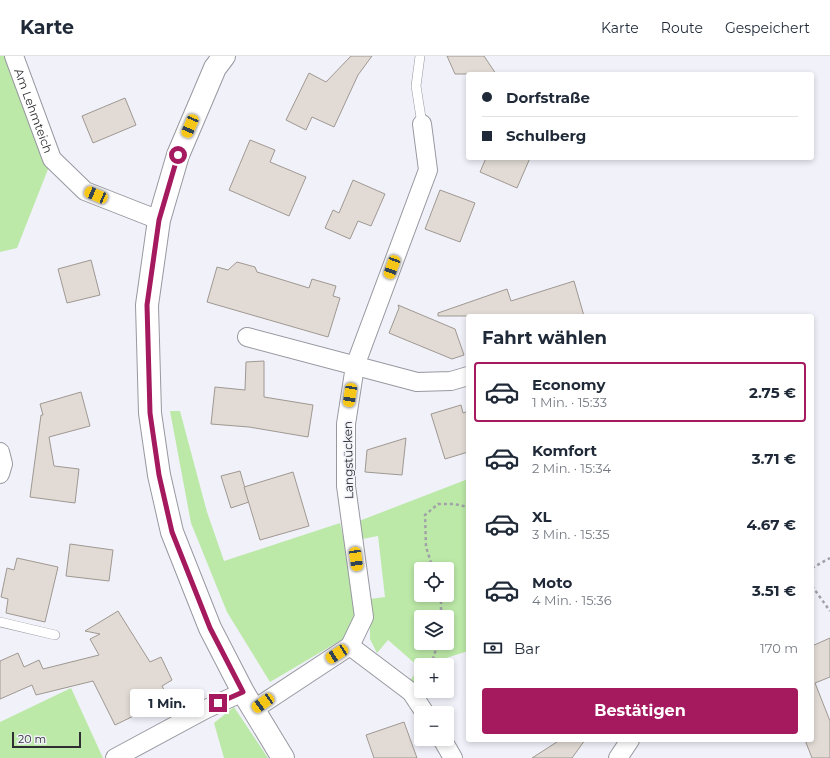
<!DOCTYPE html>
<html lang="de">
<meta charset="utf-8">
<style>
:root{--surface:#fff;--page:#f6f6f7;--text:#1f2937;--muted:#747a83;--line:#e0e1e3;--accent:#a5195f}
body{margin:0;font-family:Montserrat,sans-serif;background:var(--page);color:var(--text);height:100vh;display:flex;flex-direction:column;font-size:15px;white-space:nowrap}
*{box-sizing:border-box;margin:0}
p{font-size:13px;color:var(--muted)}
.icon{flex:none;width:22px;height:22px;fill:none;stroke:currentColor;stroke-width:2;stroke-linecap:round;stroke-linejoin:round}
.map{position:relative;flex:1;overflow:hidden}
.side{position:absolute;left:466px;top:258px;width:348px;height:428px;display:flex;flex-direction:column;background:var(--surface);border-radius:4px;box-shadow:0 2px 6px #0003}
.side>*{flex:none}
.banner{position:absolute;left:466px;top:16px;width:348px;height:88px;border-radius:4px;box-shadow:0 2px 6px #0003;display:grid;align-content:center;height:88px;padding:0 16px;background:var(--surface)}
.fabs{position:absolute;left:414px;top:506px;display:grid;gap:8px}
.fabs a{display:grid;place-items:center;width:40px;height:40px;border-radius:4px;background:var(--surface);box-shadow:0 2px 6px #0003;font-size:20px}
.scale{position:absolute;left:12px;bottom:10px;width:69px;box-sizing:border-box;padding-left:4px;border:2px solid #2e2e32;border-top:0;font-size:11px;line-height:14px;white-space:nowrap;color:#2e2e32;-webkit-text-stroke:3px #f1f1fa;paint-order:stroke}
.end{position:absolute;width:18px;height:18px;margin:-9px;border:5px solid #a5195f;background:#fff;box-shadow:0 0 0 2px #fff}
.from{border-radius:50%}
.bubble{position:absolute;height:28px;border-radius:4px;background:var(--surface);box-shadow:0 2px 6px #0003;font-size:13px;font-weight:700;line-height:28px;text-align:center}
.car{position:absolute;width:12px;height:24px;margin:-12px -6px;border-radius:5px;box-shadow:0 0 3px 1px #0007;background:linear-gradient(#f5c518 24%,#345 0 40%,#f5c518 0 76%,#345 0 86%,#f5c518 0)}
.banner b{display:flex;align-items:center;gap:14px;height:38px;font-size:15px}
.banner b+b{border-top:1px solid var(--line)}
.banner i{width:10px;height:10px;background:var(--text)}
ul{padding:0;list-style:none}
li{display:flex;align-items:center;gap:12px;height:60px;margin:0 8px 6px;padding:0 8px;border:2px solid transparent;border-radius:4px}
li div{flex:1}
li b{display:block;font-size:15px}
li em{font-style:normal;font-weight:700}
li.current{border-color:var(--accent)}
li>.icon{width:36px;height:36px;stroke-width:1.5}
h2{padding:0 16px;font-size:18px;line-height:48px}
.pay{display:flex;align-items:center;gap:10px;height:44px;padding:0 16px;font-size:15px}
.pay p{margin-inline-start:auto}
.cta{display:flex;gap:8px;margin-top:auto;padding:8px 16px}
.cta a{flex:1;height:46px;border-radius:4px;background:var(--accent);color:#fff;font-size:16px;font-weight:700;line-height:46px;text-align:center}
header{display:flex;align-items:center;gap:24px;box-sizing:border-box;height:56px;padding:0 20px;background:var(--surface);border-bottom:1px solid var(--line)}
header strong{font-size:19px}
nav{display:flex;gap:22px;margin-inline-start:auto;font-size:14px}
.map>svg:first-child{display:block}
.green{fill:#bce9a8;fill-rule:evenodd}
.building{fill:#e2dbd5;stroke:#9f9892}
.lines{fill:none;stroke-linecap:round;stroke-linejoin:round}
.service-casing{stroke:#9798a0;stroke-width:10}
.minor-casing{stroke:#9798a0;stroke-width:20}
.tertiary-casing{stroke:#9798a0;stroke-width:24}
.path{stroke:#a1a1a8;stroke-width:2.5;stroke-dasharray:3 3;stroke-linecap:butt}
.service{stroke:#fff;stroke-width:9}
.minor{stroke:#fff;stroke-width:18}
.tertiary{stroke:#fff;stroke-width:22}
.route{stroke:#a5195f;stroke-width:5}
.labels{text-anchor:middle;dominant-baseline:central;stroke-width:3;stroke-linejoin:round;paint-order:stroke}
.street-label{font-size:12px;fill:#2e2e32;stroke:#f1f1fa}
</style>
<header>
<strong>Karte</strong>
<nav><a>Karte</a><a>Route</a><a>Gespeichert</a></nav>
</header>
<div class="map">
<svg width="830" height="702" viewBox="0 0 830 702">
<rect width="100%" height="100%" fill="#f1f1fa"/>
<!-- green -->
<g class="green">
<polygon points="0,0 14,0 52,103 17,192 0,196"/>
<polygon points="170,355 180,355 207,456 224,505 340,467 345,489 355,558 343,583 270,626 227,556 191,467"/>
<path d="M468,423V595L434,606L431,605L429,609H421V621L416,629L410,625L419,611L388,584L377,597L370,583V543L385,541L378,480L362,483L359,465ZM421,513H447V539H421ZM421,561H447V587H421Z"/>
<polygon points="71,632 103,702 0,702 0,666"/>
<polygon points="234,651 268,702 224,702 214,667"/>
</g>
<!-- building -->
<g class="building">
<polygon points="351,0 372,0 358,19 334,71 312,61 306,74 286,64 309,17 326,26"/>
<polygon points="447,0 484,0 496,18 455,18"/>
<polygon points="125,42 136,69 93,87 82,60"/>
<polygon points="250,84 275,94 270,106 306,121 289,160 229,134"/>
<polygon points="486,102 530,102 517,132 480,116"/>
<polygon points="353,124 385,138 371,170 358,165 350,183 325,172 333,154 339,157"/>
<polygon points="440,134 475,147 460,186 425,173"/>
<polygon points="91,204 100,239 67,247 58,213"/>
<polygon points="237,206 255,211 257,216 309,232 312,223 336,230 333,240 340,242 328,281 207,246 217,211 228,214"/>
<polygon points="574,225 584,260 438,260 438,257 507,233 511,245"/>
<polygon points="398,249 455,273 464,299 452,303 389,277 399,252"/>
<polygon points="264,305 264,341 313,349 308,381 249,371 211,368 215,331 245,334 246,306"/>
<polygon points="81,336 90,370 49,381 54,410 79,413 75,447 30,441 41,359 43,359 40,348"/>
<polygon points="461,349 463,357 468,355 468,396 445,403 431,358"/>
<polygon points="406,382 402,419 365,416 367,394"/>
<polygon points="240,415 249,446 231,452 221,420"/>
<polygon points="293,416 309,470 260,484 244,431"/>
<polygon points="70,488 113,494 109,525 66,520"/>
<polygon points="17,502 58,511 45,566 6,557 8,543 1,541 7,512 14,514"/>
<polygon points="118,555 150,606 161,601 172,624 162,630 169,643 115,669 93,625 36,639 32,629 0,643 0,605 18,597 24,611 39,604 43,613 99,599 90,583 100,578 85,575"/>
<polygon points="830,582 830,621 815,627 830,665 830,702 812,702 805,684 812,684 812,590"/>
<polygon points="404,666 417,702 374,702 366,679"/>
<polygon points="560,684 585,684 572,702 532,702"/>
</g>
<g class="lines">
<!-- service casing -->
<g class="service-casing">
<g id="service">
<polyline points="420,0 416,30 422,68"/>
<polyline points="0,566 55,579"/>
</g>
</g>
<!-- minor casing -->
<g class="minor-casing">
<g id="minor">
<path id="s1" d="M14,0L52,103L85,135L159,164"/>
<polyline points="247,281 417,326 451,325 468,320"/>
<polyline points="0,396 3,408 0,418"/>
<polyline points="350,590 411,636 425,657"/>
<polyline points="253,654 350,590 364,561 346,430 346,368 355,310 428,114 422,68"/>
<polyline points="442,683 453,702"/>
<polyline points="115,702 206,653 243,636"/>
<polyline points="618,702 630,684"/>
</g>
</g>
<!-- tertiary casing -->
<g class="tertiary-casing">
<polyline id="tertiary" points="224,0 215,12 178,99 159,164 147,249 150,357 159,419 172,476 210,572 243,636 283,702"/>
</g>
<!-- path -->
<g class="path">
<polyline points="812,512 830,502"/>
<polyline points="433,513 426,491 425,459 438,448 454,448 468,451"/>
<polyline points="812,530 830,555"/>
<polyline points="441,539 441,561"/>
<polyline points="431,609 438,587"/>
</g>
<!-- service -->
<use href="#service" class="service"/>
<!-- minor -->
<use href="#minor" class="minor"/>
<!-- tertiary -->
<use href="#tertiary" class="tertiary"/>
</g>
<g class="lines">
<!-- route -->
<polyline class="route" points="178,99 159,164 147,249 150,357 159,419 172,476 210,572 243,636 218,647"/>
</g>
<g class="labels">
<!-- street labels -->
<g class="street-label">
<text stroke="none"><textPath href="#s1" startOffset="58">Am Lehmteich</textPath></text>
<text transform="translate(348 404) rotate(-91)">Langstücken</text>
</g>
</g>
</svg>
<div class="fabs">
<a><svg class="icon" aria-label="locate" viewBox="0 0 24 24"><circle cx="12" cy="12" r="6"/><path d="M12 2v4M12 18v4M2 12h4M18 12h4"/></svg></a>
<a><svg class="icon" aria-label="layers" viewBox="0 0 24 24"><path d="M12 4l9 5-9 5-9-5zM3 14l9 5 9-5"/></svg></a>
<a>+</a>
<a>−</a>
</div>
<div class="scale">20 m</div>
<i class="end from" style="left:178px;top:99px"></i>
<i class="end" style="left:218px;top:647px"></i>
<div class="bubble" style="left:130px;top:633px;width:74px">1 Min.</div>
<i class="car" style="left:190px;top:70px;rotate:203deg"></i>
<i class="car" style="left:96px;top:139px;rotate:293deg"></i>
<i class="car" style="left:392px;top:211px;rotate:200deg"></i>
<i class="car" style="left:350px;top:339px;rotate:189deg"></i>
<i class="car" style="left:356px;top:503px;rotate:172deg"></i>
<i class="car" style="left:337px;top:598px;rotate:237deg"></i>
<i class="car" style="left:263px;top:647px;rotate:235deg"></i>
<div class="banner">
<b><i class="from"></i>Dorfstraße</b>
<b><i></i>Schulberg</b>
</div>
<section class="side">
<h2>Fahrt wählen</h2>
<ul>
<li class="current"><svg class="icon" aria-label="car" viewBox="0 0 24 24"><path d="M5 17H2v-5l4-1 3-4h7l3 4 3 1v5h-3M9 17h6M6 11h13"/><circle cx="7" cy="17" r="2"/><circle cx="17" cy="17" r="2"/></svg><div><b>Economy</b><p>1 Min. · 15:33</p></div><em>2.75 €</em></li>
<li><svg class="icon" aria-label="car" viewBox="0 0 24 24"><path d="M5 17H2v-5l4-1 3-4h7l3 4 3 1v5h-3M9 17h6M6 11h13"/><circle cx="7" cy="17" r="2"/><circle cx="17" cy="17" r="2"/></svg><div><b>Komfort</b><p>2 Min. · 15:34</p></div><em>3.71 €</em></li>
<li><svg class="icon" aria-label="car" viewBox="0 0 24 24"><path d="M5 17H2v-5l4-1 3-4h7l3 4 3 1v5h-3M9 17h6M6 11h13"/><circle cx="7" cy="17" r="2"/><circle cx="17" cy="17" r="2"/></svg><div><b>XL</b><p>3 Min. · 15:35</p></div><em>4.67 €</em></li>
<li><svg class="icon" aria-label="car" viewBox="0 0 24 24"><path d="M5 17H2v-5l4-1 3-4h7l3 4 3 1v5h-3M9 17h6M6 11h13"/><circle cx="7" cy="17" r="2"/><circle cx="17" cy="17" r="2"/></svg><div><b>Moto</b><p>4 Min. · 15:36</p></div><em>3.51 €</em></li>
</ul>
<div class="pay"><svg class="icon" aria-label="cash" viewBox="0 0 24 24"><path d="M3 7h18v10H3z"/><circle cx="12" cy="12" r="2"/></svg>Bar<p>170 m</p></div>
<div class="cta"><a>Bestätigen</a></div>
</section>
</div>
